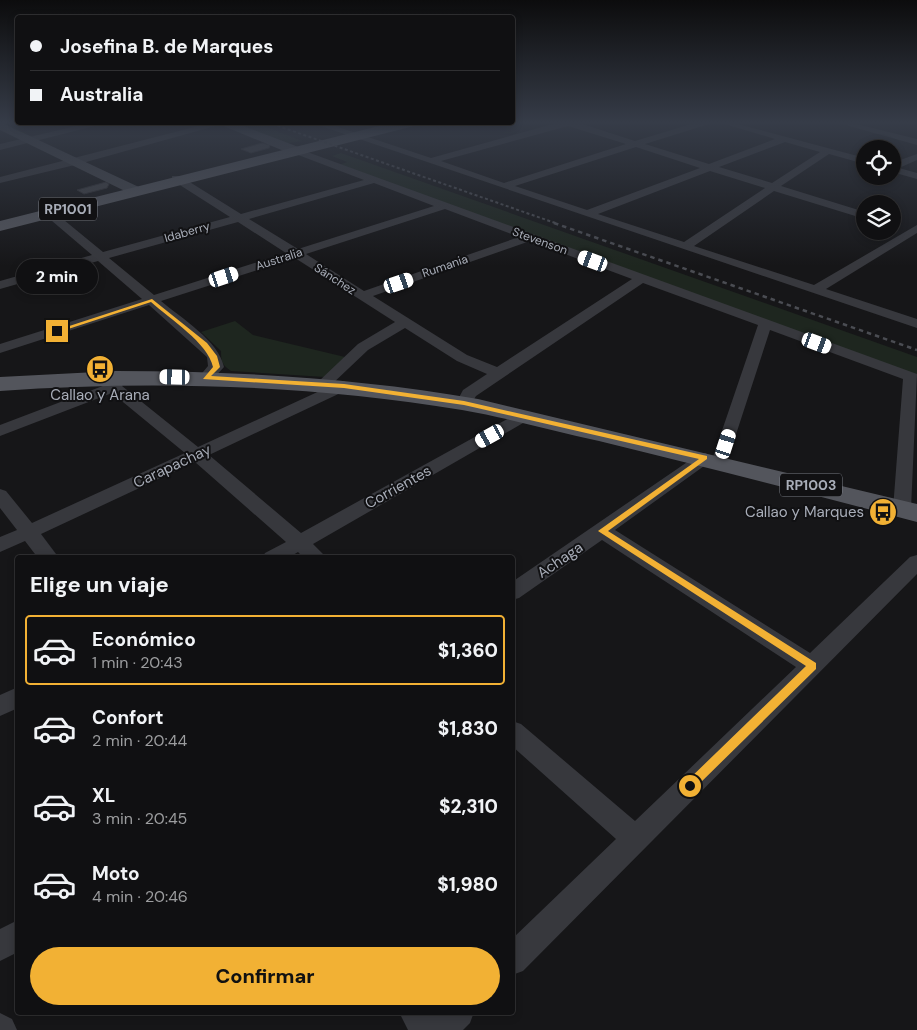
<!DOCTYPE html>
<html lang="es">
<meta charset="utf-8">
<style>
:root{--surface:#101012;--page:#19191b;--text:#f1f3f6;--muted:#9c9d9f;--line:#303032;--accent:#f2b134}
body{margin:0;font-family:"DM Sans",sans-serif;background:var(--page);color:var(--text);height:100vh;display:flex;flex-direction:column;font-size:19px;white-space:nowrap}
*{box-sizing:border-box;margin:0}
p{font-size:16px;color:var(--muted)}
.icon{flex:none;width:28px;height:28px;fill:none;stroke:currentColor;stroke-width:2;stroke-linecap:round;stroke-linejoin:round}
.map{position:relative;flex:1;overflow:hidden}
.details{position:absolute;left:15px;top:555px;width:500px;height:460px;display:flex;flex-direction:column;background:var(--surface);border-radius:5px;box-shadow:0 2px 8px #0003,0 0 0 1px var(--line)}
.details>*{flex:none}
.guide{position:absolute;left:15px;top:15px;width:500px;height:110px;border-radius:5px;box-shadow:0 2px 8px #0003,0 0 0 1px var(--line);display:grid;align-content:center;height:110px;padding:0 15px;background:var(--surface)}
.tools{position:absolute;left:856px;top:140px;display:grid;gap:10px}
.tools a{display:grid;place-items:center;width:45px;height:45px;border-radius:50%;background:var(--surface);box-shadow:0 2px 8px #0003,0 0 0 1px var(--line);font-size:25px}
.end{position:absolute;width:22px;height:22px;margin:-11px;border:6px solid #f2b134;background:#111;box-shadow:0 0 0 2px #111}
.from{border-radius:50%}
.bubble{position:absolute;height:35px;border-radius:18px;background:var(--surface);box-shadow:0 2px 8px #0003,0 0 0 1px var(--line);font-size:16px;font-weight:800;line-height:35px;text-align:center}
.car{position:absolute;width:15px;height:30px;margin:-15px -8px;border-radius:6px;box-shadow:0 0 4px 1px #0007;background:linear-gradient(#fff 24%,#345 0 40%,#fff 0 76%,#345 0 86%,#fff 0)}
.guide b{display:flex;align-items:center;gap:18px;height:48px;font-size:19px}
.guide b+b{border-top:1px solid var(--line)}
.guide i{width:12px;height:12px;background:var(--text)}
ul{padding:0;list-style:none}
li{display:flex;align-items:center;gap:15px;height:70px;margin:0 10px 8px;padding:0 5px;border:2px solid transparent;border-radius:5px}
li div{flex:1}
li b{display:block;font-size:19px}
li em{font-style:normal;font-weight:800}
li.on{border-color:var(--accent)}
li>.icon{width:45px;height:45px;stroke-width:1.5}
h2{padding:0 15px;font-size:22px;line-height:60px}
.primary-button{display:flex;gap:10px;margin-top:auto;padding:10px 15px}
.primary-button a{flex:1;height:58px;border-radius:30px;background:var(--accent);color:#111;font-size:20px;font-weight:800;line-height:58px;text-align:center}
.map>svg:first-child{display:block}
.green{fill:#1e261f}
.building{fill:#404145;stroke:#303034}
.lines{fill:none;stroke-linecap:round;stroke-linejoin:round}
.street{fill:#37383d;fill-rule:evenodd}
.secondary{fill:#45474d;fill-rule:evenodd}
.primary{fill:#53555c;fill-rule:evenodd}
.rail-far1{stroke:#4a4c52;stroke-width:2;stroke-dasharray:3 2.5;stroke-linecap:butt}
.rail{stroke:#4a4c52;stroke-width:2.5;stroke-dasharray:4.5 4;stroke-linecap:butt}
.route{fill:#f2b134}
.labels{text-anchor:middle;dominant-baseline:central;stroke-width:4;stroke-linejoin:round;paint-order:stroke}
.far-street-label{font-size:12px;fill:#a8adb8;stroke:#111113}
.shield{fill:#111113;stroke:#7b7e86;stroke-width:1}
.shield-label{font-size:14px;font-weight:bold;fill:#a8adb8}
.poi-label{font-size:15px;fill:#a8adb8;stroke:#111113}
.street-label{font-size:15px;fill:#a8adb8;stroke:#111113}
</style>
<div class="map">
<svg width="917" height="1030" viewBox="0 0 917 1030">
<rect width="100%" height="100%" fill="#161618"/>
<!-- green -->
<g class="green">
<polygon points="225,123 256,123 302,141 283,144"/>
<polygon points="341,153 917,357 917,378 339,165 347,162 332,156"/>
<path d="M235,321L253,335L345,357L325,377L231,371C222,365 221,361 221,351L201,332Z"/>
</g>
<!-- building -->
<g class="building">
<polygon points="262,143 270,145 269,148 251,153 241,149"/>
<polygon points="106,182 109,184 107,188 84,194 77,190"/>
</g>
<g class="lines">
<!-- street -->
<g class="street">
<polygon points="93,122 110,122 0,150 0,144"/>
<polygon points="214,122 226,123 79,164 0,183 0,177"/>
<path d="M309,122H323L431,158L560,122H576L635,141L698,122H710L709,124L645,144L709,164L775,139L718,122H730L865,158V164L829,154L781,186L865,212V219L774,191L694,246L814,285L917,225V233L826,289L917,319V328ZM568,126L626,144L504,183L441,161ZM785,142L820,152L772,183L719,167ZM636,147L700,168L587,210L515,186ZM710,171L765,188L684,242L598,214Z"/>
<polygon points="835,122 848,122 917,139 917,145"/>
<path d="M293,149H299L917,374L911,509L909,513L902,515L895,513L893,509L903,379L770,330L726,465H714L711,461L615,530L810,653L910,557L917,555V574L523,971L512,975V939L616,839L512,746V721L521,724L635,821L796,667L602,540L519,598L512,600V582L699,454L705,453L713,457L758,325L643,283L476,396L470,406L464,408L456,403L463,390L487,374L457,361L405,328L368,350L330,386L344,381L352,386L349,389L209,455L301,533L518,413H530L532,416L530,419L313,544L327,558H304L298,552L288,558H262L265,553L286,542L195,462L41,534L59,558H38L25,541L0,552V537L17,530L0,508V489L6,491L32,523L185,453L112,393L0,436V425L108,384L114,374L119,372L127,377L122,386L198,447L324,389L318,388L315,385L318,382L358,344L395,322L295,258L161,301C181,318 219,341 224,367L211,381L206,383L198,378L208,366L207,357L149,305L0,353V344L142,299L98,261L0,289V281L92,255L45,215V211H53L103,252L230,217L172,180V176H180L241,214L364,180L293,153ZM374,183L434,206L298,249L249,219ZM445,209L519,237L364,291L306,254ZM238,222L286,253L154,295L109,258ZM530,241L632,279L497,367L467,355L373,296Z"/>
<polygon points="917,154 917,160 899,168 917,173 917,179 892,172 892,163"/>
<polygon points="18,687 18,708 0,716 0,695"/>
<polygon points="18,920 18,952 0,961 0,929"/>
<polygon points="399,1012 474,1012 470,1023 463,1030 408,1030"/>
<polygon points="0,1013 12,1019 17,1030 0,1030"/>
</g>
<!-- secondary -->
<g class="secondary">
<polygon points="0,122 141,188 143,191 141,194 131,194 0,130"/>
<polygon points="214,122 233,122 301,148 303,151 296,155 291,154"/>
</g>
<!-- primary -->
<g class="primary">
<polygon points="395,122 419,122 418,125 0,231 0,221"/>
<path d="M116,371C237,371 358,378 478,399L917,504V522C811,494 706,467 599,441C554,431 508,418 462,410C309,385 155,380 0,391V377Z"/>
</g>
<!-- rail-far1 -->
<polyline class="rail-far1" points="267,122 558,224"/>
<!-- rail -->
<polyline class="rail" points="554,223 917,350"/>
</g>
<!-- sky -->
<linearGradient id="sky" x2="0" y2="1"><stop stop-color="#0c0c0d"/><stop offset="0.46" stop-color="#363c48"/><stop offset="1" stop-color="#363c48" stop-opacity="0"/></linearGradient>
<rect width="917" height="266" fill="url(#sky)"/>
<!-- route -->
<path class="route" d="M152,299L207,343L217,356L220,367L211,376L344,384L464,401L707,456V459L608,531L816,663V669L694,789H686V782L806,666L598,531L699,459L464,405L344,388L203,379L213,367C208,343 170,319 151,302L59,332L54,331Z"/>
<!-- icons -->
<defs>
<g id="bus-disc" transform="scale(1.4375)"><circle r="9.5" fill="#f2b134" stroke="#111113"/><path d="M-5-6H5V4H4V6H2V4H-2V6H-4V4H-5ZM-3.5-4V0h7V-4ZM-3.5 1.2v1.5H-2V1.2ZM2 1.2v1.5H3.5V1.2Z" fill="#111"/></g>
</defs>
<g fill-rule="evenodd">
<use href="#bus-disc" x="100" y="369"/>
<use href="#bus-disc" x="883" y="512"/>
</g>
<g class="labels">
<!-- far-street labels -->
<g class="far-street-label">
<text transform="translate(187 232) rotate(-16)">Idaberry</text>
<text transform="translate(540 241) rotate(20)">Stevenson</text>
<text transform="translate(279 259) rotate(-18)">Australia</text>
<text transform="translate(445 266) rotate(-19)">Rumania</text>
<text transform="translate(335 279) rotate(33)">Sánchez</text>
</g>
<!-- shield labels -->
<g class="shield">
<rect x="39" y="197.5" width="58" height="23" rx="4"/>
<rect x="780" y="473.5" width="62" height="23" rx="4"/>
</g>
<g class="shield-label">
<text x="68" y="209">RP1001</text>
<text x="811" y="485">RP1003</text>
</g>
<!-- poi labels -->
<g class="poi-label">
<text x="100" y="395">Callao y Arana</text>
<text x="864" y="512" text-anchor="end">Callao y Marques</text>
</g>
<!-- street labels -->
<g class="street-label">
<text transform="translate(172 466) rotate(-25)">Carapachay</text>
<text transform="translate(398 487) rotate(-29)">Corrientes</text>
<text transform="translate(560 560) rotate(-34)">Achaga</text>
</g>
</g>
</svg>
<div class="tools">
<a><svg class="icon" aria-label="locate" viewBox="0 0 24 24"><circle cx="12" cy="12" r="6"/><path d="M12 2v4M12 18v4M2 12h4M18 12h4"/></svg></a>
<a><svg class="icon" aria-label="layers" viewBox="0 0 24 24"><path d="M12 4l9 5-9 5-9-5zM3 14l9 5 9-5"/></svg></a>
</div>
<i class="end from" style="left:690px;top:786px"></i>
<i class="end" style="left:57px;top:331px"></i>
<div class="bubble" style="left:16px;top:259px;width:82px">2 min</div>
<i class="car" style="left:593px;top:261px;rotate:290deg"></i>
<i class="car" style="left:224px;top:277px;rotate:72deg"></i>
<i class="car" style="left:399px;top:283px;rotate:71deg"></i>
<i class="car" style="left:817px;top:343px;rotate:110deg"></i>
<i class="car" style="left:175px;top:377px;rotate:271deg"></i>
<i class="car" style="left:490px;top:436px;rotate:241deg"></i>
<i class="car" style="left:726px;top:444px;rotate:18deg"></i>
<div class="guide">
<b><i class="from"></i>Josefina B. de Marques</b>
<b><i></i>Australia</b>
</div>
<section class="details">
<h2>Elige un viaje</h2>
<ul>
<li class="on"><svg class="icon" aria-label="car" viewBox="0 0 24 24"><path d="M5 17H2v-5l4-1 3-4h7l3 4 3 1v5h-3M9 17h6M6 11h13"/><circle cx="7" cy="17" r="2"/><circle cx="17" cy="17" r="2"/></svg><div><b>Económico</b><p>1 min · 20:43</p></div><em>$1,360</em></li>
<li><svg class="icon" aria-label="car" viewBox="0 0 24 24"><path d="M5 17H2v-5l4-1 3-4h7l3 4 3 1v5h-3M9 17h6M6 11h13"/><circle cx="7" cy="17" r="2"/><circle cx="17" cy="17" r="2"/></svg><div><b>Confort</b><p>2 min · 20:44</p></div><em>$1,830</em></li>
<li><svg class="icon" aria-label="car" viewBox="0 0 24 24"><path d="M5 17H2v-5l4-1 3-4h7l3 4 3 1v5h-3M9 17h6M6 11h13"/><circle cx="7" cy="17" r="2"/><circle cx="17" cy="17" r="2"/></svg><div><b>XL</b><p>3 min · 20:45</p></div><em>$2,310</em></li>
<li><svg class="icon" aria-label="car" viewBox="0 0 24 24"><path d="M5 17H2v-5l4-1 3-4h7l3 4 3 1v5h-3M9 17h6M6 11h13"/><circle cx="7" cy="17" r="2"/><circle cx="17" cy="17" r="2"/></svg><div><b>Moto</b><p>4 min · 20:46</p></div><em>$1,980</em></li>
</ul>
<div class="primary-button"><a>Confirmar</a></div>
</section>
</div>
